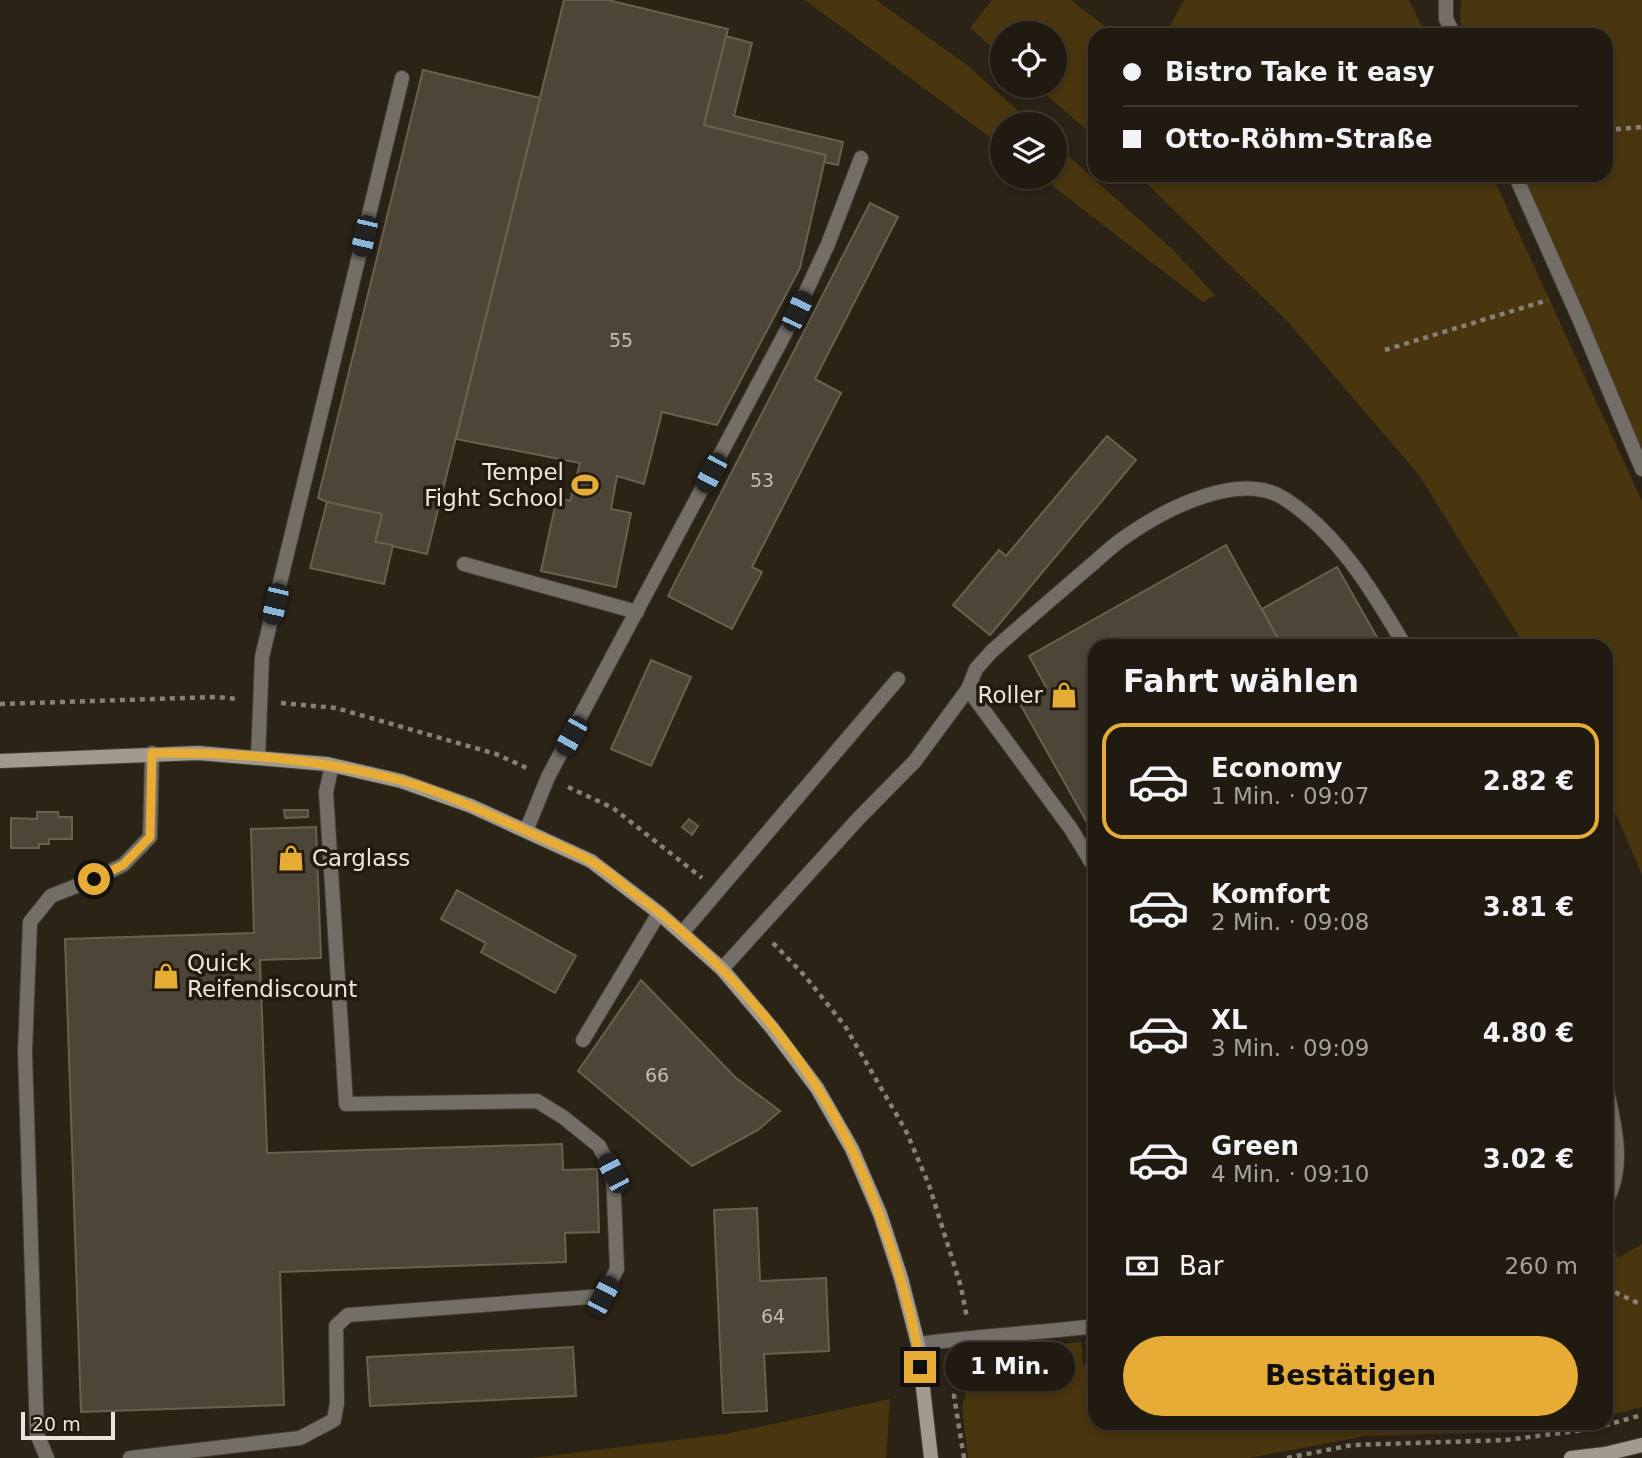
<!DOCTYPE html>
<html lang="de">
<meta charset="utf-8">
<style>
:root{--surface:#201a10;--page:#2d271e;--text:#f1f3f6;--muted:#a2a19f;--line:#3d3830;--accent:#e6ac36}
body{margin:0;font-family:"DejaVu Sans",sans-serif;background:var(--page);color:var(--text);height:100vh;display:flex;flex-direction:column;font-size:26px;white-space:nowrap}
*{box-sizing:border-box;margin:0}
p{font-size:23px;color:var(--muted)}
.icon{flex:none;width:38px;height:38px;fill:none;stroke:currentColor;stroke-width:2;stroke-linecap:round;stroke-linejoin:round}
.map{position:relative;flex:1;overflow:hidden}
.sheet{position:absolute;left:1088px;top:639px;width:525px;height:791px;display:flex;flex-direction:column;background:var(--surface);border-radius:21px;box-shadow:0 4px 10px #0003,0 0 0 2px var(--line)}
.sheet>*{flex:none}
.hud{position:absolute;left:1088px;top:28px;width:525px;height:154px;border-radius:21px;box-shadow:0 4px 10px #0003,0 0 0 2px var(--line);display:grid;align-content:center;height:154px;padding:0 35px;background:var(--surface)}
.tools{position:absolute;left:990px;top:21px;display:grid;gap:14px}
.tools a{display:grid;place-items:center;width:77px;height:77px;border-radius:50%;background:var(--surface);box-shadow:0 4px 10px #0003,0 0 0 2px var(--line);font-size:35px}
.scale{position:absolute;left:21px;bottom:18px;width:94px;box-sizing:border-box;padding-left:7px;border:4px solid #eae5dc;border-top:0;font-size:19px;line-height:24px;white-space:nowrap;color:#eae5dc;-webkit-text-stroke:5px #211a0d;paint-order:stroke}
.end{position:absolute;width:32px;height:32px;margin:-16px;border:9px solid #e6ac36;background:#111;box-shadow:0 0 0 4px #111}
.from{border-radius:50%}
.bubble{position:absolute;height:49px;border-radius:24px;background:var(--surface);box-shadow:0 4px 10px #0003,0 0 0 2px var(--line);font-size:23px;font-weight:700;line-height:49px;text-align:center}
.car{position:absolute;width:21px;height:42px;margin:-21px -10px;border-radius:9px;box-shadow:0 0 5px 2px #0007;background:linear-gradient(#222 24%,#8ab4d8 0 40%,#222 0 76%,#8ab4d8 0 86%,#222 0)}
.hud b{display:flex;align-items:center;gap:24px;height:66px;font-size:26px}
.hud b+b{border-top:2px solid var(--line)}
.hud i{width:18px;height:18px;background:var(--text)}
ul{padding:0;list-style:none}
li{display:flex;align-items:center;gap:21px;height:116px;margin:0 14px 10px;padding:0 21px;border:4px solid transparent;border-radius:21px}
li div{flex:1}
li b{display:block;font-size:26px}
li em{font-style:normal;font-weight:700}
li.active{border-color:var(--accent)}
li>.icon{width:63px;height:63px;stroke-width:1.5}
h2{padding:0 35px;font-size:32px;line-height:84px}
.pay{display:flex;align-items:center;gap:18px;height:77px;padding:0 35px;font-size:26px}
.pay p{margin-inline-start:auto}
.action{display:flex;gap:14px;margin-top:auto;padding:14px 35px}
.action a{flex:1;height:80px;border-radius:42px;background:var(--accent);color:#111;font-size:28px;font-weight:700;line-height:80px;text-align:center}
.map>svg:first-child{display:block}
.green{fill:#49350e}
.building{fill:#4d4537;stroke:#696051;stroke-width:2}
.lines{fill:none;stroke-linecap:round;stroke-linejoin:round}
.lane-casing{stroke:#463e32;stroke-width:16}
.secondary-casing{stroke:#463e32;stroke-width:16}
.path{stroke:#868075;stroke-width:4.5;stroke-dasharray:5 5;stroke-linecap:butt}
.lane{stroke:#736f68;stroke-width:14}
.secondary{stroke:#a09a8f;stroke-width:14}
.route{stroke:#e6ac36;stroke-width:9}
.labels{text-anchor:middle;dominant-baseline:central;stroke-width:7;stroke-linejoin:round;paint-order:stroke}
.number-label{font-size:19px;fill:#c3bdb3}
.poi-label{font-size:23px;fill:#eae5dc;stroke:#211a0d;text-anchor:end}
</style>
<div class="map">
<svg width="1642" height="1458" viewBox="0 0 1642 1458">
<rect width="100%" height="100%" fill="#2b2316"/>
<!-- green -->
<g class="green">
<polygon points="805,0 876,0 967,65 1033,124 1003,124 1003,147"/>
<polygon points="992,0 1071,0 1116,35 1096,35 1095,137 1036,86 1055,86 1055,33 1003,33 1003,57 970,28"/>
<polygon points="1184,0 1409,0 1426,35 1165,35"/>
<polygon points="1461,0 1642,0 1642,466 1523,175 1606,175 1606,35 1465,35 1460,21"/>
<polygon points="1055,144 1172,249 1215,295 1203,302 1041,177 1055,177"/>
<polygon points="1138,175 1492,175 1642,501 1642,875 1607,793 1606,646 1525,646 1419,475 1288,322"/>
<polygon points="1607,1239 1618,1258 1642,1244 1642,1407 1607,1416"/>
<polygon points="1081,1342 1083,1365 1095,1363 1096,1423 1569,1423 1517,1432 1365,1436 1249,1458 968,1458 962,1407 976,1353"/>
<polygon points="890,1399 886,1458 532,1458 725,1434"/>
</g>
<!-- building -->
<g class="building">
<polygon points="564,0 608,0 728,29 704,125 826,155 800,268 717,425 662,412 644,484 617,476 611,509 631,513 616,587 541,571 557,497 570,501 580,463 456,439"/>
<polygon points="726,36 752,43 734,116 843,142 838,165 824,162 826,155 704,125"/>
<polygon points="423,70 540,98 427,554 375,542 382,514 327,502 318,498"/>
<polygon points="870,203 898,217 815,379 841,393 752,567 762,572 732,629 668,596"/>
<polygon points="1107,436 1136,460 990,635 953,605 999,550 1006,556"/>
<polygon points="327,502 382,514 375,542 393,545 384,584 310,568"/>
<polygon points="1226,545 1282,646 1096,646 1096,831 1093,833 1019,702 1046,687 1029,656"/>
<polygon points="1337,567 1382,646 1282,646 1262,609"/>
<polygon points="651,660 691,677 651,766 611,749"/>
<polygon points="284,810 308,810 308,817 285,818"/>
<polygon points="37,812 58,812 59,817 72,817 72,839 49,839 49,844 39,844 39,848 11,848 11,818 37,819"/>
<polygon points="689,819 698,826 692,835 682,827"/>
<polygon points="316,827 321,958 260,960 267,1153 562,1144 563,1170 597,1169 599,1232 565,1233 566,1262 280,1272 284,1405 81,1412 65,939 254,933 251,829"/>
<polygon points="457,890 576,956 555,993 481,952 486,943 441,919"/>
<polygon points="641,980 736,1078 780,1111 758,1130 692,1166 578,1071"/>
<polygon points="757,1208 760,1281 826,1278 829,1351 764,1354 767,1411 723,1413 714,1210"/>
<polygon points="573,1347 576,1396 370,1406 367,1357"/>
</g>
<g class="lines">
<!-- lane casing -->
<g class="lane-casing">
<g id="lane">
<polyline points="1446,0 1446,19 1454,35"/>
<polyline points="1515,175 1580,321 1642,469"/>
<polyline points="464,564 637,612"/>
<path d="M968,689L976,669L991,652C1021,625 1052,599 1083,572C1098,560 1112,545 1128,535C1167,508 1241,470 1285,499C1339,534 1373,592 1405,646"/>
<polyline points="258,758 262,657 402,78"/>
<polyline points="526,831 548,777 797,311 828,244 861,158"/>
<polyline points="682,933 898,679"/>
<polyline points="722,969 858,819 915,761 968,689 1071,829 1096,870"/>
<polyline points="583,1040 659,913"/>
<path d="M1606,1086C1614,1123 1626,1166 1606,1201"/>
<path d="M918,1344C977,1336 1036,1333 1096,1326"/>
<polyline points="47,1458 37,1434 25,1052 30,922 51,896 94,879 123,865 150,837 152,753"/>
<polyline points="130,1458 300,1438 334,1420 337,1403 336,1326 348,1315 603,1296 617,1269 613,1173 599,1146 563,1117 537,1101 346,1104 326,792 332,765"/>
</g>
</g>
<!-- secondary casing -->
<g class="secondary-casing">
<g id="secondary">
<polyline points="0,761 198,753 327,764 401,781 471,806 591,861 659,913 722,969 772,1028 817,1088 852,1149 880,1214 901,1278 918,1344 931,1458"/>
<polyline points="1571,1458 1605,1454 1642,1445"/>
</g>
</g>
<!-- path -->
<g class="path">
<polyline points="1606,130 1642,127"/>
<polyline points="1385,350 1548,300"/>
<polyline points="281,703 336,708 496,754 529,769"/>
<polyline points="0,704 216,697 238,699"/>
<polyline points="568,787 613,808 702,878"/>
<polyline points="773,943 805,976 845,1026 906,1131 929,1185 961,1287 967,1318"/>
<polyline points="1606,1288 1642,1305"/>
<polyline points="964,1458 954,1396 968,1361"/>
<polyline points="1287,1458 1352,1445 1506,1440 1592,1429 1642,1415"/>
</g>
<!-- lane -->
<use href="#lane" class="lane"/>
<!-- secondary -->
<use href="#secondary" class="secondary"/>
</g>
<g class="lines">
<!-- route -->
<path class="route" d="M94,879L123,865L150,837L152,753C234,752 319,759 399,780C441,791 481,811 520,828C543,839 567,848 589,860C609,871 627,889 646,902C729,966 807,1056 852,1150C869,1185 882,1220 894,1257C905,1293 916,1330 920,1367"/>
</g>
<!-- icons -->
<defs>
<g id="stadium-bare" transform="scale(2.1)"><path d="M0-5a6.5 5 0 1 0 0 10a6.5 5 0 1 0 0-10ZM-3.5-1.8h7v3.6h-7Z" fill="#e6ac36" stroke="#211a0d" stroke-width="2.5" paint-order="stroke"/></g>
<g id="shop-bare" transform="scale(2.1)"><path d="M-5-2.5h2.3a2.7 3.5 0 0 1 5.4 0H5L5.5 6h-11ZM-1.5-2.5h3a1.5 2.3 0 0 0-3 0Z" fill="#e6ac36" stroke="#211a0d" stroke-width="2.5" paint-order="stroke"/></g>
</defs>
<g fill-rule="evenodd">
<use href="#stadium-bare" x="585" y="485"/>
<use href="#shop-bare" x="1064" y="695"/>
<use href="#shop-bare" x="291" y="858"/>
<use href="#shop-bare" x="166" y="976"/>
</g>
<g class="labels">
<!-- number labels -->
<g class="number-label">
<text x="621" y="340">55</text>
<text x="762" y="480">53</text>
<text x="657" y="1075">66</text>
<text x="773" y="1316">64</text>
</g>
<!-- poi labels -->
<g class="poi-label">
<text x="564" y="472">Tempel<tspan x="564" dy="26">Fight School</tspan></text>
<text x="1043" y="695">Roller</text>
<text x="312" y="858" text-anchor="start">Carglass</text>
<text x="187" y="963" text-anchor="start">Quick<tspan x="187" dy="26">Reifendiscount</tspan></text>
</g>
</g>
</svg>
<div class="tools">
<a><svg class="icon" aria-label="locate" viewBox="0 0 24 24"><circle cx="12" cy="12" r="6"/><path d="M12 2v4M12 18v4M2 12h4M18 12h4"/></svg></a>
<a><svg class="icon" aria-label="layers" viewBox="0 0 24 24"><path d="M12 4l9 5-9 5-9-5zM3 14l9 5 9-5"/></svg></a>
</div>
<div class="scale">20 m</div>
<i class="end from" style="left:94px;top:879px"></i>
<i class="end" style="left:920px;top:1367px"></i>
<div class="bubble" style="left:945px;top:1342px;width:130px">1 Min.</div>
<i class="car" style="left:364px;top:236px;rotate:193deg"></i>
<i class="car" style="left:797px;top:311px;rotate:25deg"></i>
<i class="car" style="left:711px;top:473px;rotate:208deg"></i>
<i class="car" style="left:275px;top:604px;rotate:193deg"></i>
<i class="car" style="left:571px;top:736px;rotate:209deg"></i>
<i class="car" style="left:613px;top:1173px;rotate:332deg"></i>
<i class="car" style="left:603px;top:1296px;rotate:28deg"></i>
<div class="hud">
<b><i class="from"></i>Bistro Take it easy</b>
<b><i></i>Otto-Röhm-Straße</b>
</div>
<section class="sheet">
<h2>Fahrt wählen</h2>
<ul>
<li class="active"><svg class="icon" aria-label="car" viewBox="0 0 24 24"><path d="M5 17H2v-5l4-1 3-4h7l3 4 3 1v5h-3M9 17h6M6 11h13"/><circle cx="7" cy="17" r="2"/><circle cx="17" cy="17" r="2"/></svg><div><b>Economy</b><p>1 Min. · 09:07</p></div><em>2.82 €</em></li>
<li><svg class="icon" aria-label="car" viewBox="0 0 24 24"><path d="M5 17H2v-5l4-1 3-4h7l3 4 3 1v5h-3M9 17h6M6 11h13"/><circle cx="7" cy="17" r="2"/><circle cx="17" cy="17" r="2"/></svg><div><b>Komfort</b><p>2 Min. · 09:08</p></div><em>3.81 €</em></li>
<li><svg class="icon" aria-label="car" viewBox="0 0 24 24"><path d="M5 17H2v-5l4-1 3-4h7l3 4 3 1v5h-3M9 17h6M6 11h13"/><circle cx="7" cy="17" r="2"/><circle cx="17" cy="17" r="2"/></svg><div><b>XL</b><p>3 Min. · 09:09</p></div><em>4.80 €</em></li>
<li><svg class="icon" aria-label="car" viewBox="0 0 24 24"><path d="M5 17H2v-5l4-1 3-4h7l3 4 3 1v5h-3M9 17h6M6 11h13"/><circle cx="7" cy="17" r="2"/><circle cx="17" cy="17" r="2"/></svg><div><b>Green</b><p>4 Min. · 09:10</p></div><em>3.02 €</em></li>
</ul>
<div class="pay"><svg class="icon" aria-label="cash" viewBox="0 0 24 24"><path d="M3 7h18v10H3z"/><circle cx="12" cy="12" r="2"/></svg>Bar<p>260 m</p></div>
<div class="action"><a>Bestätigen</a></div>
</section>
</div>
